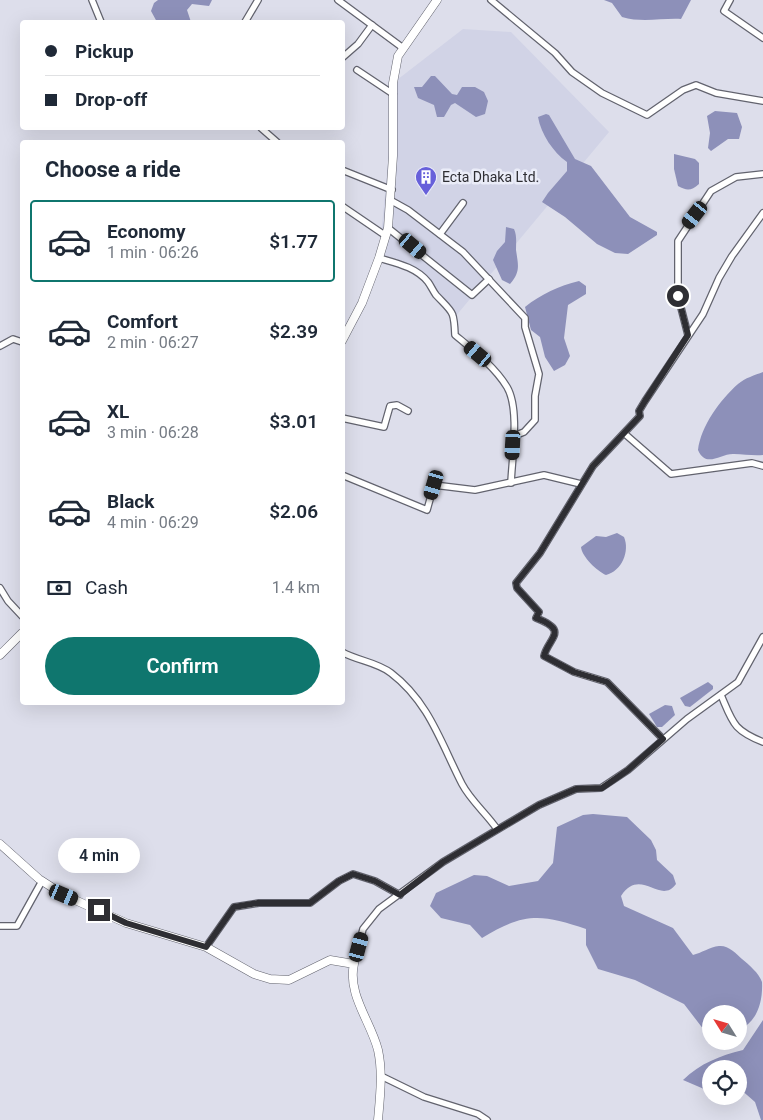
<!DOCTYPE html>
<meta charset="utf-8">
<style>
:root{--surface:#fff;--page:#f2f2f3;--text:#1f2937;--muted:#747a83;--line:#e0e1e3;--accent:#0f766e}
body{margin:0;font-family:Roboto,sans-serif;background:var(--page);color:var(--text);height:100vh;display:flex;flex-direction:column;font-size:19px;white-space:nowrap}
*{box-sizing:border-box;margin:0}
p{font-size:16px;color:var(--muted)}
.icon{flex:none;width:28px;height:28px;fill:none;stroke:currentColor;stroke-width:2;stroke-linecap:round;stroke-linejoin:round}
.map{position:relative;flex:1;overflow:hidden}
.sheet{position:absolute;left:20px;top:140px;width:325px;height:565px;display:flex;flex-direction:column;background:var(--surface);border-radius:5px;box-shadow:0 5px 20px #0002}
.sheet>*{flex:none}
.guide{position:absolute;left:20px;top:20px;width:325px;height:110px;border-radius:5px;box-shadow:0 5px 20px #0002;display:grid;align-content:center;height:110px;padding:0 25px;background:var(--surface)}
.needle{width:32px;rotate:307deg}
.tools{position:absolute;left:702px;top:1005px;display:grid;gap:10px}
.tools a{display:grid;place-items:center;width:45px;height:45px;border-radius:50%;background:var(--surface);box-shadow:0 5px 20px #0002;font-size:25px}
.end{position:absolute;width:22px;height:22px;margin:-11px;border:6px solid #2e2e33;background:#fff;box-shadow:0 0 0 2px #fff}
.from{border-radius:50%}
.bubble{position:absolute;height:35px;border-radius:18px;background:var(--surface);box-shadow:0 5px 20px #0002;font-size:16px;font-weight:600;line-height:35px;text-align:center}
.car{position:absolute;width:15px;height:30px;margin:-15px -8px;border-radius:6px;box-shadow:0 0 4px 1px #0007;background:linear-gradient(#222 24%,#8ab4d8 0 40%,#222 0 76%,#8ab4d8 0 86%,#222 0)}
.guide b{display:flex;align-items:center;gap:18px;height:48px;font-size:19px}
.guide b+b{border-top:1px solid var(--line)}
.guide i{width:12px;height:12px;background:var(--text)}
ul{padding:0;list-style:none}
li{display:flex;align-items:center;gap:15px;height:82px;margin:0 10px 8px;padding:0 15px;border:2px solid transparent;border-radius:5px}
li div{flex:1}
li b{display:block;font-size:19px}
li em{font-style:normal;font-weight:600}
li.current{border-color:var(--accent)}
li>.icon{width:45px;height:45px;stroke-width:1.5}
h2{padding:0 25px;font-size:22px;line-height:60px}
.pay{display:flex;align-items:center;gap:12px;height:55px;padding:0 25px;font-size:19px}
.pay p{margin-inline-start:auto}
.action{display:flex;gap:10px;margin-top:auto;padding:10px 25px}
.action a{flex:1;height:58px;border-radius:30px;background:var(--accent);color:#fff;font-size:20px;font-weight:600;line-height:58px;text-align:center}
.map>svg:first-child{display:block}
.built{fill:#d1d3e6}
.water{fill:#8d90b9}
.lines{fill:none;stroke-linecap:round;stroke-linejoin:round}
.minor-casing{stroke:#62636e;stroke-width:8}
.tertiary-casing{stroke:#62636e;stroke-width:9}
.minor{stroke:#fff;stroke-width:5.5}
.tertiary{stroke:#fff;stroke-width:8}
.route{stroke:#2e2e33;stroke-width:6}
.labels{text-anchor:middle;dominant-baseline:central;stroke-width:5;stroke-linejoin:round;paint-order:stroke}
.poi-label{font-size:14px;fill:#2e2e33;stroke:#eaecf8;text-anchor:start}
</style>
<div class="map">
<svg width="763" height="1120" viewBox="0 0 763 1120">
<rect width="100%" height="100%" fill="#dddeeb"/>
<!-- built -->
<polygon class="built" points="463,29 511,32 609,132 455,317 412,269 379,258 393,108 393,83"/>
<!-- water -->
<g class="water">
<polygon points="158,0 212,0 209,6 192,4 187,10 191,22 157,22 151,11 154,3"/>
<path d="M604,0H691L681,19C661,18 642,23 622,17L612,3Z"/>
<polygon points="431,76 435,76 452,94 457,95 462,87 475,87 484,92 488,101 485,114 476,117 455,103 451,105 444,117 437,117 434,105 418,98 414,87 422,87"/>
<polygon points="715,111 737,113 742,127 739,139 728,139 711,151 708,148 710,133 707,116"/>
<path d="M546,114L549,115L575,159L591,166L630,217L657,232V235L628,254L615,253L597,244L565,217L542,202L548,193L567,171V162C553,152 541,134 538,117Z"/>
<path d="M674,154L695,159L699,163V184C691,191 687,191 678,186L674,169Z"/>
<path d="M506,227L514,229C517,236 516,242 516,250C518,264 521,272 510,284L502,280L493,260L497,251L505,242Z"/>
<path d="M579,281L586,286V294L568,305L564,338L570,356L565,365L554,371L545,357L540,337L531,330L525,307C541,294 559,286 579,281Z"/>
<path d="M763,372V455C753,456 744,454 734,454C721,453 706,469 698,450C701,426 720,400 738,384C745,378 755,375 763,372Z"/>
<path d="M617,533L624,537C630,551 622,571 606,575C597,571 582,557 581,547L596,536L606,537Z"/>
<polygon points="708,682 713,686 713,689 690,707 685,706 680,698"/>
<polygon points="665,705 672,706 675,715 662,727 657,727 649,714"/>
<path d="M593,814L627,817L651,840L656,850L657,860L673,875L676,884C660,906 641,866 621,896L624,906L673,928L693,955C701,953 710,947 719,946C728,945 736,953 742,959C749,965 759,973 762,982C763,1002 757,1022 739,1030V1014H711V1035L704,1030L684,1004L635,980L598,969L586,945V929C542,914 524,912 482,938L470,925L441,918L430,906L436,893L474,875L487,876L509,886L538,881L553,863L557,827L583,815Z"/>
<path d="M763,1020V1120H761L755,1102L739,1088V1069H711V1092L683,1080C701,1063 719,1056 743,1050Z"/>
</g>
<g class="lines">
<!-- minor casing -->
<g class="minor-casing">
<g id="minor">
<polyline points="92,0 101,22"/>
<polyline points="338,0 403,48"/>
<polyline points="491,0 555,53 572,72 602,93 647,115 683,90 696,85 716,93 763,101"/>
<polyline points="730,0 724,11 763,38"/>
<polyline points="245,22 258,0"/>
<polyline points="342,58 358,44 372,25"/>
<polyline points="357,70 393,94"/>
<polyline points="261,128 277,142"/>
<polyline points="342,170 392,190"/>
<polyline points="390,200 408,210 463,252 525,318 525,327 539,374 535,396 535,420 524,432 514,436"/>
<polyline points="342,206 386,236"/>
<polyline points="388,228 472,295 489,279"/>
<polyline points="440,234 463,203"/>
<path d="M379,258C396,263 416,267 428,282C431,286 433,291 436,295C453,313 454,310 455,335C473,350 495,367 507,387C520,409 512,458 511,483"/>
<polyline points="688,335 678,296 678,241 711,191 736,177 763,174"/>
<polyline points="0,346 13,339 22,342"/>
<polyline points="342,418 384,427 390,406 397,405 408,411"/>
<polyline points="625,434 671,474 752,463 763,466"/>
<polyline points="342,475 427,510 434,485 475,490 544,475 581,484"/>
<polyline points="0,588 8,601 22,616"/>
<path d="M342,652C358,661 377,662 391,673C429,702 441,743 462,784C471,801 486,813 497,829"/>
<path d="M721,695C733,723 733,730 763,742"/>
<path d="M663,739L607,682L574,672L544,656C548,638 570,631 536,618L539,612L517,588L516,583L540,553L593,466L640,416L639,411L645,401L703,314L719,278L732,256L763,213"/>
<polyline points="0,926 17,926 42,881"/>
<polyline points="206,947 234,907 259,903 310,903 339,881 353,874 375,881 400,895"/>
<polyline points="354,964 363,929 379,909 443,862 539,805 576,789 601,788 628,770 687,719 738,682 763,637"/>
<polyline points="381,1076 424,1097 478,1114 487,1120"/>
</g>
</g>
<!-- tertiary casing -->
<g class="tertiary-casing">
<g id="tertiary">
<polyline points="342,341 362,303 379,258 388,228 393,156 393,83 398,56 437,0"/>
<polyline points="0,655 22,633"/>
<path d="M0,844L39,879L64,895L126,923L206,947L254,974L270,979L289,980L330,960L354,964C347,994 371,1022 378,1050C383,1073 380,1097 378,1120"/>
</g>
</g>
<!-- minor -->
<use href="#minor" class="minor"/>
<!-- tertiary -->
<use href="#tertiary" class="tertiary"/>
</g>
<g class="lines">
<!-- route -->
<path class="route" d="M99,910L126,923L206,947L234,907L258,903H310L339,881L353,874L375,881L400,895L443,862L539,805L576,789L602,788L628,770L663,739L607,682L574,672L544,656C548,638 570,631 536,618L539,612L517,588L516,583L540,553L593,466L640,416L639,411L645,401L688,335L678,296"/>
</g>
<!-- icons -->
<defs>
<g id="building-pin" transform="scale(1.125)"><path d="M0 17L-7.5 6A9.5 9.5 0 1 1 7.5 6Z" fill="#6760da" stroke="#eaecf8"/><path d="M-4-6H4V6H1V3H-1V6H-4ZM-2.5-4.3h1.7v1.8h-1.7ZM.8-4.3h1.7v1.8H.8ZM-2.5-1h1.7V.8h-1.7ZM.8-1h1.7V.8H.8Z" fill="#fff"/></g>
</defs>
<g fill-rule="evenodd">
<use href="#building-pin" x="426" y="177"/>
</g>
<g class="labels">
<!-- poi labels -->
<g class="poi-label">
<text x="442" y="177">Ecta Dhaka Ltd.</text>
</g>
</g>
</svg>
<div class="tools">
<a><svg class="needle" viewBox="-14 -14 28 28"><path d="M0-13l5 13h-10z" fill="#e53935"/><path d="M0 13l5-13h-10z" fill="#747a83"/></svg></a>
<a><svg class="icon" aria-label="locate" viewBox="0 0 24 24"><circle cx="12" cy="12" r="6"/><path d="M12 2v4M12 18v4M2 12h4M18 12h4"/></svg></a>
</div>
<i class="end from" style="left:678px;top:296px"></i>
<i class="end" style="left:99px;top:910px"></i>
<div class="bubble" style="left:58px;top:838px;width:82px">4 min</div>
<i class="car" style="left:695px;top:215px;rotate:218deg"></i>
<i class="car" style="left:413px;top:246px;rotate:130deg"></i>
<i class="car" style="left:478px;top:354px;rotate:310deg"></i>
<i class="car" style="left:513px;top:445px;rotate:183deg"></i>
<i class="car" style="left:434px;top:485px;rotate:196deg"></i>
<i class="car" style="left:64px;top:895px;rotate:113deg"></i>
<i class="car" style="left:359px;top:947px;rotate:15deg"></i>
<div class="guide">
<b><i class="from"></i>Pickup</b>
<b><i></i>Drop-off</b>
</div>
<section class="sheet">
<h2>Choose a ride</h2>
<ul>
<li class="current"><svg class="icon" aria-label="car" viewBox="0 0 24 24"><path d="M5 17H2v-5l4-1 3-4h7l3 4 3 1v5h-3M9 17h6M6 11h13"/><circle cx="7" cy="17" r="2"/><circle cx="17" cy="17" r="2"/></svg><div><b>Economy</b><p>1 min · 06:26</p></div><em>$1.77</em></li>
<li><svg class="icon" aria-label="car" viewBox="0 0 24 24"><path d="M5 17H2v-5l4-1 3-4h7l3 4 3 1v5h-3M9 17h6M6 11h13"/><circle cx="7" cy="17" r="2"/><circle cx="17" cy="17" r="2"/></svg><div><b>Comfort</b><p>2 min · 06:27</p></div><em>$2.39</em></li>
<li><svg class="icon" aria-label="car" viewBox="0 0 24 24"><path d="M5 17H2v-5l4-1 3-4h7l3 4 3 1v5h-3M9 17h6M6 11h13"/><circle cx="7" cy="17" r="2"/><circle cx="17" cy="17" r="2"/></svg><div><b>XL</b><p>3 min · 06:28</p></div><em>$3.01</em></li>
<li><svg class="icon" aria-label="car" viewBox="0 0 24 24"><path d="M5 17H2v-5l4-1 3-4h7l3 4 3 1v5h-3M9 17h6M6 11h13"/><circle cx="7" cy="17" r="2"/><circle cx="17" cy="17" r="2"/></svg><div><b>Black</b><p>4 min · 06:29</p></div><em>$2.06</em></li>
</ul>
<div class="pay"><svg class="icon" aria-label="cash" viewBox="0 0 24 24"><path d="M3 7h18v10H3z"/><circle cx="12" cy="12" r="2"/></svg>Cash<p>1.4 km</p></div>
<div class="action"><a>Confirm</a></div>
</section>
</div>
